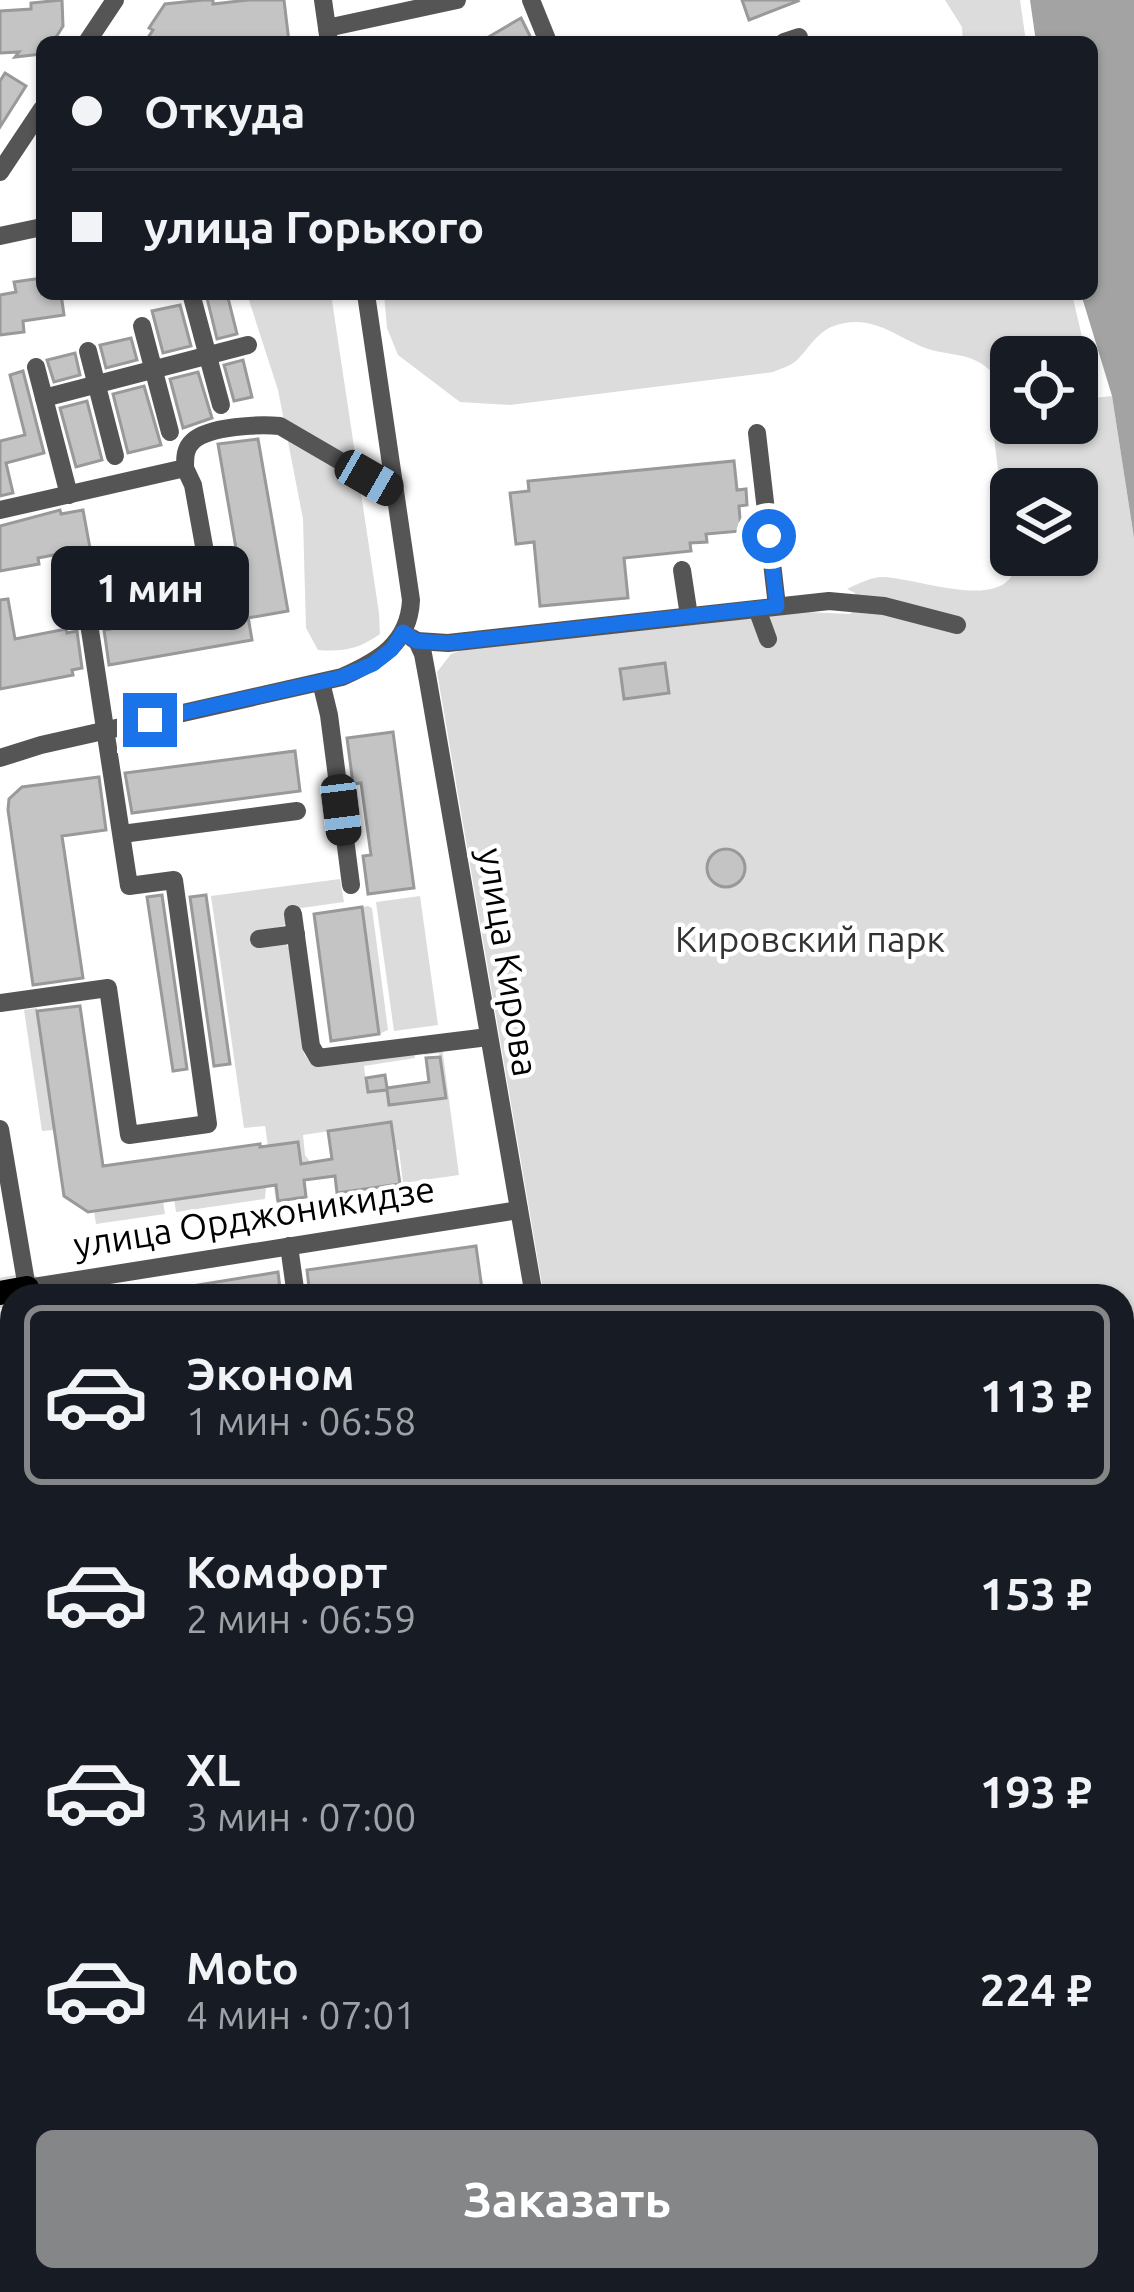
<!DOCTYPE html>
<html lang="ru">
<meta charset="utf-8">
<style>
:root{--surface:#171b24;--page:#20242c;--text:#f1f3f6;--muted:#9ea1a6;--line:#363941;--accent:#858687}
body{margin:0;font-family:Ubuntu,sans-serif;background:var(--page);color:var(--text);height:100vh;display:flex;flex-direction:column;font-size:45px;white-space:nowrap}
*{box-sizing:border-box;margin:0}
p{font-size:39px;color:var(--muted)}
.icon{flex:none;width:66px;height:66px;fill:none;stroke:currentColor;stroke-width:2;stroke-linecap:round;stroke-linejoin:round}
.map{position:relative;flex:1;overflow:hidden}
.panel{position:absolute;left:0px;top:1284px;width:1134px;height:1008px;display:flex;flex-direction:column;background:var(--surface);border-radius:36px 36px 0 0;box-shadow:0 3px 9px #0004}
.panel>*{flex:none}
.guide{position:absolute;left:36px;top:36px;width:1062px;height:264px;border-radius:18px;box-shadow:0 3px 9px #0004;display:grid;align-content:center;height:264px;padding:0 36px;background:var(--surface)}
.controls{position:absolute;left:990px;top:336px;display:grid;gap:24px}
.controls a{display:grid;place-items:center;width:108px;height:108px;border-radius:18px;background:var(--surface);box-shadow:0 3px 9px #0004;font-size:60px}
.end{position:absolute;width:54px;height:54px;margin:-27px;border:15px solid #1a73e8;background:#fff;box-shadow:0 0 0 6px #fff}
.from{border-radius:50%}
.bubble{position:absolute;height:84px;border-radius:18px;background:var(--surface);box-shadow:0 3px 9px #0004;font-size:39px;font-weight:600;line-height:84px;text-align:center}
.car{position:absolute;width:36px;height:72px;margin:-36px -18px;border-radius:15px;box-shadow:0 0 9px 3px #0007;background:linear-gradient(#222 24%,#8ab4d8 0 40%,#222 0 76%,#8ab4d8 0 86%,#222 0)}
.guide b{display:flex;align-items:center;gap:42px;height:114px;font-size:45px}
.guide b+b{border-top:3px solid var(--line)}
.guide i{width:30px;height:30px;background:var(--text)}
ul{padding:21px 0 0;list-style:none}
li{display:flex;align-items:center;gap:36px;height:180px;margin:0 24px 18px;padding:0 12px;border:6px solid transparent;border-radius:18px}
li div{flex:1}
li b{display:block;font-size:45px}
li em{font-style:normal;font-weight:600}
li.current{border-color:var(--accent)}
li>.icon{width:108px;height:108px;stroke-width:1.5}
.primary-button{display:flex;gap:24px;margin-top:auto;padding:24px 36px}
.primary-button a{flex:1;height:138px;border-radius:18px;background:var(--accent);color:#fff;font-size:48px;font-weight:600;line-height:138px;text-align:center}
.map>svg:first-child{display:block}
.green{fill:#dcdcdc;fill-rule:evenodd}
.water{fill:#a3a3a3}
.building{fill:#c4c4c4;stroke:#999;stroke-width:3}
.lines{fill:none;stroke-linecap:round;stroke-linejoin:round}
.minor-tunnel{stroke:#d9d9d9;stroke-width:18;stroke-dasharray:18 9;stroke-linecap:butt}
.major-casing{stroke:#dbdbdb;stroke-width:30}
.minor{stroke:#555;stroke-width:18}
.major{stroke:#000;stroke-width:24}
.route{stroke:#1a73e8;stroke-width:15}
.labels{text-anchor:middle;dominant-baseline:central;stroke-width:9;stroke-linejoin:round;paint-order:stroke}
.park-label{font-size:36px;fill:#333;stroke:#fff}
.street-label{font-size:36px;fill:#000;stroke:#fff}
</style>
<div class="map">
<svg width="1134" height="2292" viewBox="0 0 1134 2292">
<rect width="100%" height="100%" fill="#fff"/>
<!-- green -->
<g class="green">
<polygon points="945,0 1020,0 1026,42 963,42 962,27"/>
<path d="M247,294H331L379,613L380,634C359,649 343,652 318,650L306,628L303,519L278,390Z"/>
<path d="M384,294H1072L1093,384V398L1112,396L1134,538V2292H915L908,2280H1122V1296H544L437,672L451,654L462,650L806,612L850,614C858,607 858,602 855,593L847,589C858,584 870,577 883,577C915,578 990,607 1011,577L994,437L996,426L1011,415V423H1077V357H1011V399C1003,384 996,374 982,364C965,353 947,355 928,349C895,337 871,311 831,327C817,333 808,349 798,359C791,366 782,368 773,372L510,405L460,402L398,355L387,328ZM1011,489H1077V555H1011Z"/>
<polygon points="340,879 344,902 287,910 286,924 283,926 253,933 254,944 285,943 290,949 304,1054 311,1063 317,1065 414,1051 415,1058 364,1066 367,1092 387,1090 390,1105 445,1098 439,1053 425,1055 425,1052 442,1047 459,1175 403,1183 399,1150 395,1150 390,1122 303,1135 305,1155 311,1163 301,1164 298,1142 270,1146 278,1201 276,1201 265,1126 244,1128 211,896"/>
<polygon points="420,896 438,1025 394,1031 376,902"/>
<polygon points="368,906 372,908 388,1030 379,1034 362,907"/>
<polygon points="37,1008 54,1130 42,1131 24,1010"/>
<polygon points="266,1186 265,1199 176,1212 174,1199"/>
<polygon points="163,1201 165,1214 96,1224 94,1211"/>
<polygon points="157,2280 238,2280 244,2292 135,2292"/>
</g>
<!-- water -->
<polygon class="water" points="1030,0 1134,0 1134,538 1112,396 1081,294 1092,294 1092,42 1036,42"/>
<!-- building -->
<g class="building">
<polygon points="62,0 63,26 53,42 42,42 42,54 15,57 19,52 0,53 0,11 31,9 31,3"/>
<polygon points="203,0 213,0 213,4 248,0 284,0 289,42 244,42 244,39 219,42 145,42 153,30 149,28 165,4"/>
<polygon points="742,0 797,0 798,1 749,20"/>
<polygon points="521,18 533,42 480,42"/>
<polygon points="5,73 26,86 0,127 0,81"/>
<polygon points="42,278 42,294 61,294 64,315 23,321 24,332 0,335 0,295 16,292 14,282"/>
<polygon points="206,294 227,294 237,334 217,339"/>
<polygon points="180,305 191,346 163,353 152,311"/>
<polygon points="131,338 137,360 106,368 100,345"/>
<polygon points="75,353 80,375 54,382 47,360"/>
<polygon points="243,360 252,397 234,401 224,365"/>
<polygon points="23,371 44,453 6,463 13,493 0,496 0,441 25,435 10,375"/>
<polygon points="198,372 212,418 183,428 170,379"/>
<polygon points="144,386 161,445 128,453 113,394"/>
<polygon points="87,401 102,460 76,467 60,408"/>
<polygon points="258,439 288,611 248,618 218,444"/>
<polygon points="734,461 737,490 746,489 747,505 739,506 741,531 706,534 707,542 690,543 691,551 624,558 628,598 540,606 534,542 516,544 510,493 529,491 528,481"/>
<polygon points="60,510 61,514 83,510 90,548 38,558 39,564 0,571 0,526"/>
<polygon points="8,599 15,639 66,629 67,633 77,631 82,668 72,670 73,675 0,689 0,600"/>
<polygon points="246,605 252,640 109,665 104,630"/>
<polygon points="665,663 669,693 624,699 620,669"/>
<polygon points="393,732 414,888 368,894 363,856 371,855 361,783 353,784 347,738"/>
<polygon points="295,751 300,791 132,813 125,773"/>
<polygon points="99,777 106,830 62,836 83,978 33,985 8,810 9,799 22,787"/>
<circle cx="726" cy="868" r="19"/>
<polygon points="162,895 187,1069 173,1071 147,897"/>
<polygon points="206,895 230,1064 214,1066 190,897"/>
<polygon points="362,907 379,1034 331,1041 314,914"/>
<polygon points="80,1006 103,1166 260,1144 260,1147 298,1142 301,1164 332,1159 328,1131 391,1122 400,1184 337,1193 335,1176 304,1180 306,1197 278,1201 276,1185 88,1212 64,1196 37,1011"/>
<polygon points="440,1057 446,1098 389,1105 387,1090 368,1092 366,1078 385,1075 387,1088 429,1082 426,1058"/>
<polygon points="476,1246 483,1296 449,1296 448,1292 417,1296 310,1296 307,1270"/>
<polygon points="278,1272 281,1296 187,1296 186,1287"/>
</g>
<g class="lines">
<!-- minor-tunnel -->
<polyline class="minor-tunnel" points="156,1292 156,1296"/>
<!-- major casing -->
<g class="major-casing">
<g id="major">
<polyline points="0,1293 27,1288 28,1296"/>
<polyline points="356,2280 362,2292"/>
</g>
</g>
<!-- minor -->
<g class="minor">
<polyline points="323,0 329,42"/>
<polyline points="531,0 548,42"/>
<polyline points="327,28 457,0"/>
<polyline points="87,42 115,0"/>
<polyline points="784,42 799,37"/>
<polyline points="0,172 42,109"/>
<polyline points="0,236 42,227"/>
<polyline points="192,297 221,405"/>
<polyline points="142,326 170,432"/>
<polyline points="88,351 115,456"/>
<polyline points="36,367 44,398 248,345"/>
<polyline points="44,398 69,495"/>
<polyline points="757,433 777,606"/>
<path d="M0,510L185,468C185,457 185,448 193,441C209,426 260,424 280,426L395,493"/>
<polyline points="682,570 689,616"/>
<polyline points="757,609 768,639"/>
<polyline points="412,638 417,641 448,643 829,601 884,606 957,625"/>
<polyline points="417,641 423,654 428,681 534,1296"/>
<polyline points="321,682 329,715 351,885"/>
<path d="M0,758L41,745L342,677C378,661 409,644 411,600L366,294"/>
<polyline points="122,834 297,811"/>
<polyline points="293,914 311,1046 318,1058 488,1037"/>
<polyline points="259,939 296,934"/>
<polyline points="0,1003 108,988 129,1135 208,1124 174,880 129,886 88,617 213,596 193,485 185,468"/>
<polyline points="0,1129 27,1288 519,1210"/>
<polyline points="289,1246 296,1296"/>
<polyline points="0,1523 12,1521"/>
<polyline points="0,1655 7,1700"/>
<polyline points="0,1881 12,1877"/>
<polyline points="0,1996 12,1992"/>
<polyline points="251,2280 257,2292"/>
<polyline points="899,2280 906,2292"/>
<polyline points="118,2292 140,2280"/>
<polyline points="568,2292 592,2280"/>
</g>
<!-- major -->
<use href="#major" class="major"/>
</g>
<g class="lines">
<!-- route -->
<polyline class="route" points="150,720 342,677 373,664 392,649 403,632 416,641 448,643 777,606 769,536"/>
</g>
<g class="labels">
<!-- park labels -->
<g class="park-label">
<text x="810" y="938">Кировский парк</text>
</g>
<!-- street labels -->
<g class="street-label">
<text transform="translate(509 962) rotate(81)">улица Кирова</text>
<text transform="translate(254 1216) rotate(-9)">улица Орджоникидзе</text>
</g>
</g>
</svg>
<div class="controls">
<a><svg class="icon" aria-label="locate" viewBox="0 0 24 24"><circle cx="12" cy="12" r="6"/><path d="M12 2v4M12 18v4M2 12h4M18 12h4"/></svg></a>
<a><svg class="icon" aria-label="layers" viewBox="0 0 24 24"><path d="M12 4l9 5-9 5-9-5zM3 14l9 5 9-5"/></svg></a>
</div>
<i class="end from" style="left:769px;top:536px"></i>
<i class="end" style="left:150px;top:720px"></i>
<div class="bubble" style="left:51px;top:546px;width:198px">1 мин</div>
<i class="car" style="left:369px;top:478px;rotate:120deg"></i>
<i class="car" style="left:341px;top:810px;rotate:173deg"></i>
<div class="guide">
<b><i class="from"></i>Откуда</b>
<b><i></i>улица Горького</b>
</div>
<section class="panel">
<ul>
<li class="current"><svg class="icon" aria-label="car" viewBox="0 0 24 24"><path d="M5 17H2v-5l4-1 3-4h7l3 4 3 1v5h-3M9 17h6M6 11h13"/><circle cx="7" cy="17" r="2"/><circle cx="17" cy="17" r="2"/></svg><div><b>Эконом</b><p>1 мин · 06:58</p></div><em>113 ₽</em></li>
<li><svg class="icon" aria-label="car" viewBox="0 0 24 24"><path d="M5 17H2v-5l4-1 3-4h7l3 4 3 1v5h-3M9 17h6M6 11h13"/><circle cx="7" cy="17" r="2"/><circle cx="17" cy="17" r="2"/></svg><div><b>Комфорт</b><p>2 мин · 06:59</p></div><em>153 ₽</em></li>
<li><svg class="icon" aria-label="car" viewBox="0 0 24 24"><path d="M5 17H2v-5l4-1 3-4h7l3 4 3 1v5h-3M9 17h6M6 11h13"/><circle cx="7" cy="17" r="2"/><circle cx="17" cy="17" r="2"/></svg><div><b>XL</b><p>3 мин · 07:00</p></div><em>193 ₽</em></li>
<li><svg class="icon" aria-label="car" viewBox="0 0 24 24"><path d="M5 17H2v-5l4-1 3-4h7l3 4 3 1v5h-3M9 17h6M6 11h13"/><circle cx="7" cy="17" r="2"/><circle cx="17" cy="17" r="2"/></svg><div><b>Moto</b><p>4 мин · 07:01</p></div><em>224 ₽</em></li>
</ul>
<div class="primary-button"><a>Заказать</a></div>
</section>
</div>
